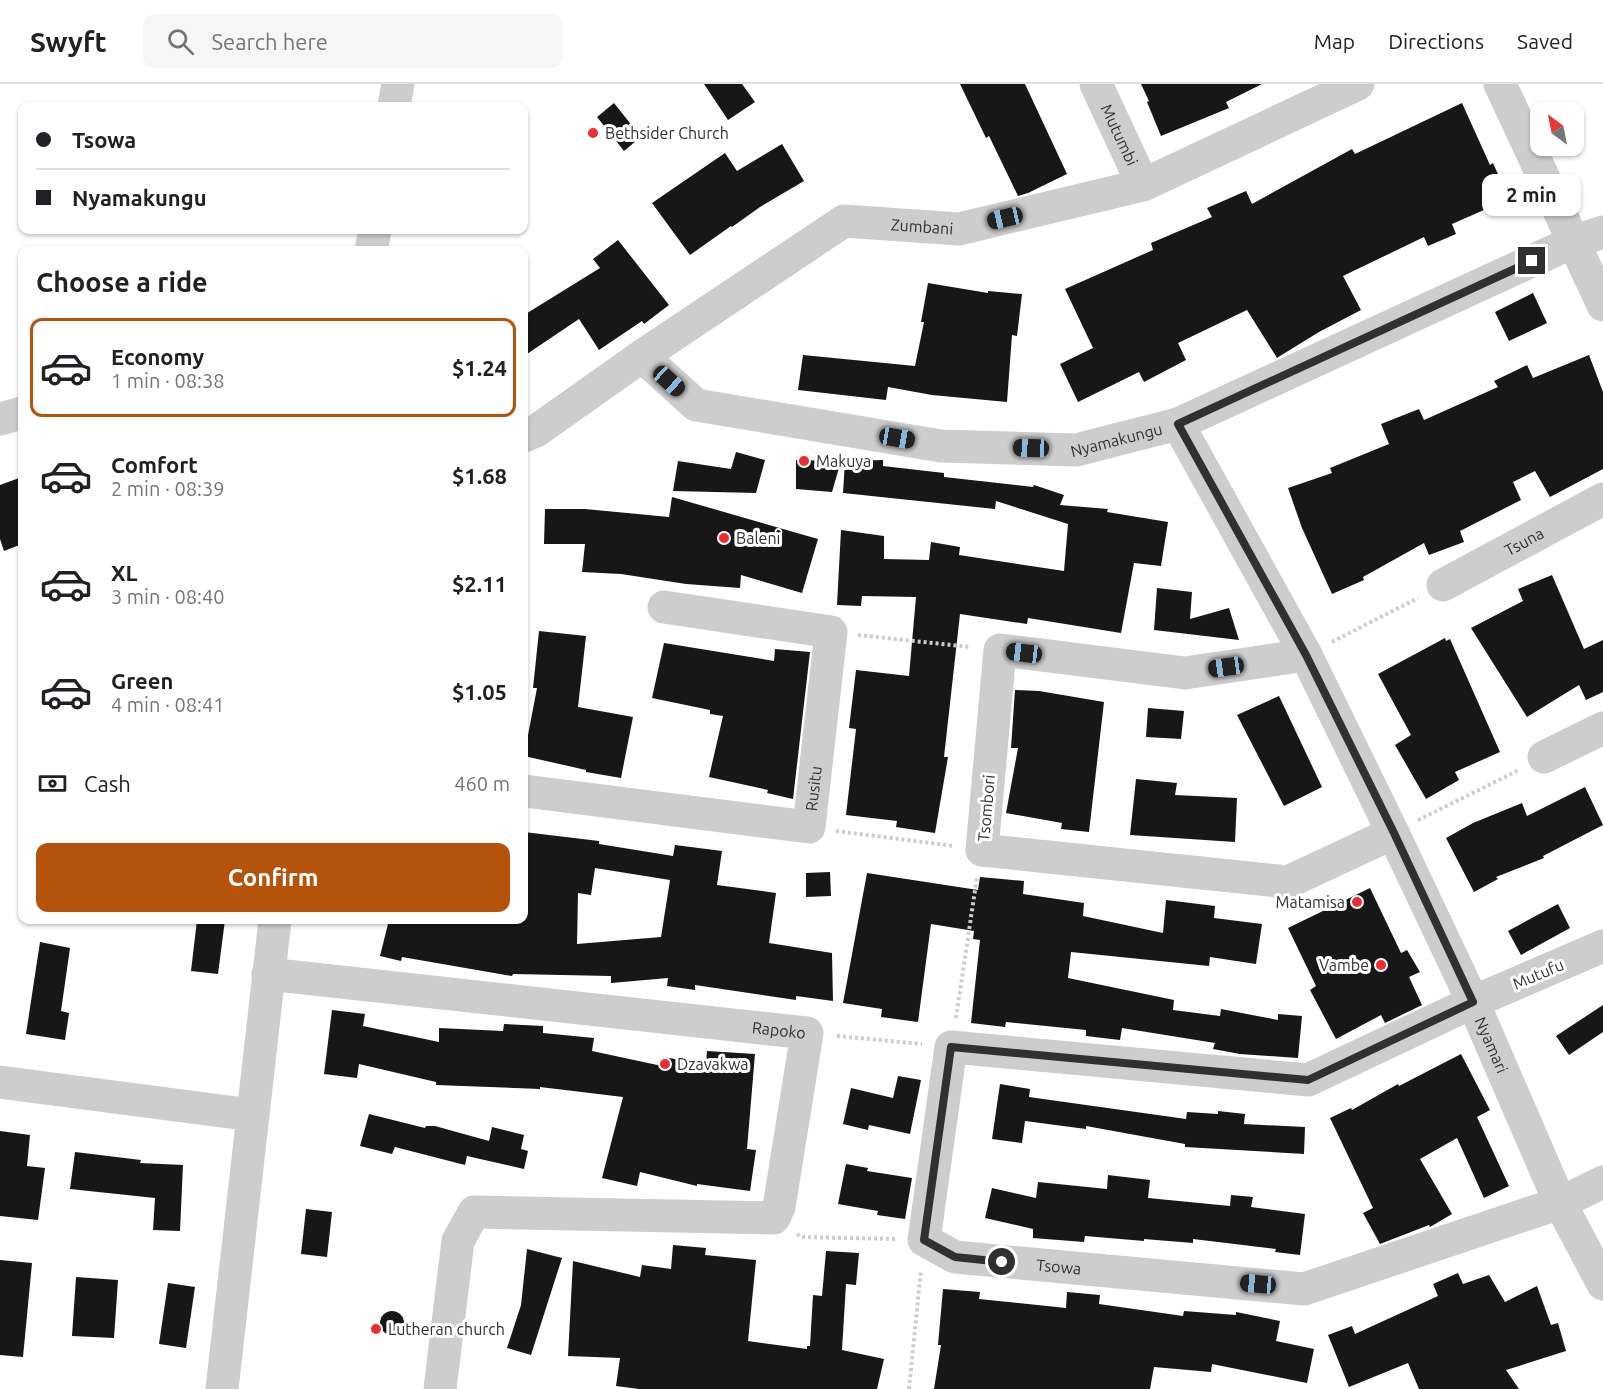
<!DOCTYPE html>
<meta charset="utf-8">
<style>
:root{--surface:#fff;--page:#f6f6f6;--text:#202124;--muted:#757577;--line:#e0e0e0;--accent:#b45309}
body{margin:0;font-family:Ubuntu,sans-serif;background:var(--page);color:var(--text);height:100vh;display:flex;flex-direction:column;font-size:22px;white-space:nowrap}
*{box-sizing:border-box;margin:0}
p{font-size:20px;color:var(--muted)}
.icon{flex:none;width:33px;height:33px;fill:none;stroke:currentColor;stroke-width:2;stroke-linecap:round;stroke-linejoin:round}
.map{position:relative;flex:1;overflow:hidden}
.drawer{position:absolute;left:18px;top:162px;width:510px;height:678px;display:flex;flex-direction:column;background:var(--surface);border-radius:12px;box-shadow:0 2px 4px #0004}
.drawer>*{flex:none}
.hud{position:absolute;left:18px;top:18px;width:510px;height:132px;border-radius:12px;box-shadow:0 2px 4px #0004;display:grid;align-content:center;height:132px;padding:0 18px;background:var(--surface)}
.needle{width:39px;rotate:328deg}
.tools{position:absolute;left:1530px;top:18px;display:grid;gap:12px}
.tools a{display:grid;place-items:center;width:54px;height:54px;border-radius:12px;background:var(--surface);box-shadow:0 2px 4px #0004;font-size:30px}
.end{position:absolute;width:27px;height:27px;margin:-14px;border:8px solid #303030;background:#fff;box-shadow:0 0 0 3px #fff}
.from{border-radius:50%}
.bubble{position:absolute;height:42px;border-radius:12px;background:var(--surface);box-shadow:0 2px 4px #0004;font-size:20px;font-weight:700;line-height:42px;text-align:center}
.car{position:absolute;width:18px;height:36px;margin:-18px -9px;border-radius:8px;box-shadow:0 0 4px 2px #0007;background:linear-gradient(#222 24%,#8ab4d8 0 40%,#222 0 76%,#8ab4d8 0 86%,#222 0)}
.hud b{display:flex;align-items:center;gap:21px;height:57px;font-size:22px}
.hud b+b{border-top:2px solid var(--line)}
.hud i{width:15px;height:15px;background:var(--text)}
ul{padding:0;list-style:none}
li{display:flex;align-items:center;gap:18px;height:99px;margin:0 12px 9px;padding:0 6px;border:3px solid transparent;border-radius:12px}
li div{flex:1}
li b{display:block;font-size:22px}
li em{font-style:normal;font-weight:700}
li.current{border-color:var(--accent)}
li>.icon{width:54px;height:54px;stroke-width:1.5}
h2{padding:0 18px;font-size:27px;line-height:72px}
.pay{display:flex;align-items:center;gap:15px;height:66px;padding:0 18px;font-size:22px}
.pay p{margin-inline-start:auto}
.cta{display:flex;gap:12px;margin-top:auto;padding:12px 18px}
.cta a{flex:1;height:69px;border-radius:12px;background:var(--accent);color:#fff;font-size:24px;font-weight:700;line-height:69px;text-align:center}
header{display:flex;align-items:center;gap:36px;box-sizing:border-box;height:84px;padding:0 30px;background:var(--surface);border-bottom:2px solid var(--line)}
header strong{font-size:28px}
nav{display:flex;gap:33px;margin-inline-start:auto;font-size:21px}
.search{width:420px;height:54px;background:var(--page);display:flex;align-items:center;gap:15px;box-sizing:border-box;padding:0 21px;border-radius:12px;color:var(--muted);font-size:22px}
.map>svg:first-child{display:block}
.building{fill:#171717;fill-rule:evenodd}
.lines{fill:none;stroke-linecap:round;stroke-linejoin:round}
.path{stroke:#cdcdcd;stroke-width:4;stroke-dasharray:3 3;stroke-linecap:butt}
.minor{stroke:#cdcdcd;stroke-width:33}
.route{stroke:#303030;stroke-width:8}
.poi-dot{fill:#ee2b30;stroke:#fff;stroke-width:2}
.labels{text-anchor:middle;dominant-baseline:central;stroke-width:6;stroke-linejoin:round;paint-order:stroke}
.poi-label{font-size:16px;fill:#303030;stroke:#fff;text-anchor:start}
.street-label{font-size:16px;fill:#303030;stroke:#fff}
</style>
<header>
<strong>Swyft</strong>
<div class="search"><svg class="icon" aria-label="search" viewBox="0 0 24 24"><circle cx="10" cy="10" r="6"/><path d="M15 15l6 6"/></svg>Search here</div>
<nav><a>Map</a><a>Directions</a><a>Saved</a></nav>
</header>
<div class="map">
<svg width="1603" height="1305" viewBox="0 0 1603 1305">
<rect width="100%" height="100%" fill="#fff"/>
<!-- building -->
<g class="building">
<polygon points="704,0 742,0 755,18 728,36"/>
<polygon points="960,0 1025,0 1067,90 1028,109 1018,112 989,52 986,54"/>
<polygon points="1141,0 1262,0 1226,18 1229,24 1161,52 1147,18 1149,17"/>
<polygon points="614,19 641,53 624,67 597,33"/>
<polygon points="1462,19 1490,81 1493,79 1509,115 1452,140 1456,150 1428,162 1424,153 1343,192 1361,226 1319,248 1280,272 1277,274 1247,226 1178,259 1186,276 1144,298 1139,288 1078,318 1060,280 1093,264 1065,205 1153,166 1151,159 1212,133 1207,124 1246,107 1252,120 1352,65 1355,70"/>
<polygon points="782,60 804,97 760,123 732,143 731,142 690,171 652,119 725,69 737,87"/>
<polygon points="618,156 669,221 644,240 642,237 599,266 579,235 524,272 524,231 600,184 593,175"/>
<polygon points="928,199 988,209 988,207 1022,210 1017,252 1012,251 1007,318 932,311 888,303 886,316 798,306 803,271 915,282 924,238 921,238"/>
<polygon points="1533,209 1547,239 1509,257 1495,228"/>
<polygon points="1589,271 1603,308 1603,385 1550,413 1535,387 1513,398 1521,416 1460,447 1464,458 1429,471 1424,459 1363,493 1364,496 1332,510 1302,444 1288,404 1332,389 1330,384 1389,360 1381,340 1419,325 1424,336 1498,303 1494,297 1527,281 1533,294"/>
<polygon points="736,368 765,376 756,409 673,407 678,377 731,385"/>
<polygon points="796,376 841,377 832,408 796,405"/>
<polygon points="883,376 883,382 944,389 944,393 1033,403 1034,401 1064,411 1060,421 1108,425 1107,428 1168,438 1161,482 1134,479 1121,549 1028,534 1027,540 960,530 944,673 948,673 935,749 896,743 897,737 846,731 856,645 849,644 856,586 909,592 916,513 862,512 861,522 837,521 841,446 884,452 884,475 929,476 931,458 960,463 959,471 1064,487 1068,440 996,417 995,425 843,409 845,377"/>
<polygon points="22,393 22,460 4,467 0,455 0,401"/>
<polygon points="672,413 818,455 802,509 741,491 740,504 686,500 621,490 582,488 585,460 544,460 545,425 585,425 669,433"/>
<polygon points="1552,491 1584,565 1603,556 1603,608 1586,616 1579,601 1527,633 1471,544 1523,517 1518,505"/>
<polygon points="1157,504 1192,508 1190,535 1229,524 1239,556 1154,546"/>
<polygon points="539,547 586,552 578,623 633,633 621,694 586,688 586,686 524,672 537,604 533,604"/>
<polygon points="1445,554 1446,557 1450,555 1500,668 1455,688 1459,696 1426,715 1395,661 1411,651 1378,590"/>
<polygon points="664,559 774,577 775,565 810,568 793,715 767,709 768,706 709,693 723,632 710,630 710,626 652,614"/>
<polygon points="1015,606 1039,607 1104,618 1089,748 1061,745 1062,739 1006,729 1018,664 1011,664"/>
<polygon points="1279,612 1322,703 1284,722 1237,631"/>
<polygon points="1148,624 1184,627 1181,655 1146,653"/>
<polygon points="1136,695 1177,699 1175,711 1237,714 1235,758 1130,751"/>
<polygon points="1585,703 1603,741 1543,772 1544,774 1496,793 1498,795 1474,808 1446,754 1473,739 1522,719 1527,732"/>
<path d="M524,748L599,757V760L673,772L675,761L722,767L717,801L776,809L769,859L832,869L833,917L796,912V916L695,901V906L667,902L668,894L611,899V892L513,890L512,892L402,873L401,877L380,872L389,836H524ZM595,784L670,796L661,853L577,860L578,809L591,811Z"/>
<polygon points="830,788 831,812 806,813 806,789"/>
<polygon points="867,789 978,806 980,793 1024,797 1023,810 1084,819 1083,832 1163,849 1166,816 1215,822 1214,834 1262,840 1256,880 1210,873 1209,882 1071,868 1068,894 1174,916 1173,926 1220,932 1221,925 1278,936 1278,930 1302,932 1298,974 1240,970 1213,965 1215,959 1122,944 1120,956 1086,952 1086,946 1006,938 1005,943 971,939 980,856 973,855 974,847 931,840 918,938 881,933 882,925 843,919"/>
<polygon points="1370,804 1401,869 1407,866 1420,888 1409,893 1422,921 1385,939 1381,931 1336,955 1310,906 1316,902 1288,844"/>
<polygon points="1558,820 1570,844 1521,871 1508,847"/>
<polygon points="197,836 225,836 218,890 191,887"/>
<polygon points="40,858 70,864 61,927 69,929 65,956 26,950"/>
<polygon points="1603,921 1603,948 1569,971 1556,952"/>
<polygon points="332,926 365,930 363,942 439,958 439,944 503,947 504,940 543,942 543,949 594,954 592,967 662,982 663,973 706,980 707,967 755,970 747,1065 756,1066 750,1107 697,1100 697,1102 640,1088 637,1102 602,1094 623,1013 540,1003 540,1005 436,1001 436,998 359,980 357,994 324,990"/>
<polygon points="1461,970 1490,1026 1477,1033 1509,1102 1484,1114 1457,1054 1420,1075 1452,1130 1430,1143 1429,1141 1380,1160 1363,1129 1373,1124 1330,1034 1351,1024 1352,1026 1398,1000 1399,1002"/>
<polygon points="898,992 921,996 910,1050 869,1041 868,1046 843,1040 851,1004 893,1014"/>
<polygon points="1000,1000 1030,1005 1029,1013 1186,1035 1187,1028 1218,1030 1218,1027 1245,1030 1244,1040 1305,1043 1304,1070 1185,1063 1185,1060 1086,1042 1086,1045 1025,1037 1022,1059 992,1055"/>
<polygon points="369,1030 425,1044 426,1042 435,1042 489,1057 492,1043 524,1051 521,1065 528,1067 524,1085 467,1072 465,1081 395,1063 392,1070 360,1062"/>
<polygon points="0,1047 30,1051 27,1082 45,1084 38,1136 0,1132"/>
<polygon points="75,1068 141,1076 140,1079 183,1081 180,1147 153,1146 155,1114 70,1105"/>
<polygon points="846,1080 868,1084 867,1087 912,1094 905,1135 877,1131 878,1127 838,1120"/>
<polygon points="1108,1091 1150,1096 1148,1114 1230,1122 1231,1111 1253,1113 1251,1123 1305,1130 1300,1171 1275,1168 1276,1165 1193,1155 1193,1159 1144,1155 1144,1157 1085,1152 1084,1158 1033,1154 1033,1145 985,1134 992,1104 1036,1114 1038,1098 1107,1105"/>
<polygon points="306,1125 332,1128 327,1173 301,1170"/>
<polygon points="673,1161 706,1164 705,1171 756,1176 748,1257 807,1265 807,1262 810,1262 813,1211 822,1212 826,1167 859,1169 856,1201 846,1200 842,1266 884,1275 877,1305 639,1305 616,1302 620,1274 568,1272 573,1177 640,1193 642,1181 671,1185"/>
<polygon points="527,1165 562,1174 531,1271 507,1264 521,1221"/>
<polygon points="0,1176 32,1179 23,1273 0,1271"/>
<polygon points="1458,1189 1463,1200 1489,1191 1505,1218 1537,1202 1551,1241 1558,1239 1566,1267 1506,1286 1519,1305 1419,1305 1408,1279 1349,1303 1328,1251 1352,1242 1355,1250 1438,1212 1433,1200"/>
<polygon points="76,1193 118,1196 114,1254 72,1252"/>
<polygon points="168,1199 195,1203 186,1264 159,1260"/>
<polygon points="943,1205 980,1208 979,1215 1066,1224 1067,1208 1100,1211 1099,1220 1183,1232 1184,1227 1236,1231 1236,1228 1280,1237 1276,1257 1314,1265 1307,1299 1212,1280 1211,1288 1154,1283 1150,1305 934,1305 941,1261 938,1261"/>
<circle cx="392" cy="1239" r="12"/>
</g>
<g class="lines">
<!-- path -->
<g class="path">
<polyline points="858,551 970,563"/>
<polyline points="1332,558 1418,514"/>
<polyline points="1418,736 1519,686"/>
<polyline points="836,747 954,762"/>
<polyline points="956,934 977,793"/>
<polyline points="837,952 922,960"/>
<polyline points="797,1150 801,1153 896,1155"/>
<polyline points="909,1305 921,1186"/>
</g>
<!-- minor -->
<g class="minor">
<path id="s1" d="M1096,0L1143,101"/>
<polyline points="1500,0 1603,221"/>
<polyline points="394,22 398,0"/>
<polyline points="371,166 375,146"/>
<path id="s2" d="M642,272L696,321L941,362L1076,366L1178,340L1573,158L1603,148"/>
<polyline points="0,335 22,329"/>
<path id="s3" d="M1178,340L1306,571L1393,749L1473,918L1560,1119L1603,1200"/>
<path id="s4" d="M524,352L536,347L642,272L844,137L959,145L1143,101L1358,0"/>
<path id="s5" d="M1443,501L1603,415"/>
<polyline points="1306,571 1185,589 1000,566 982,766 1288,798 1393,749"/>
<polyline points="1544,673 1603,644"/>
<path id="s6" d="M524,707L809,743L831,548L664,523"/>
<path id="s7" d="M1603,862L1473,918L1308,996L951,963L924,1156L955,1173L1304,1205L1560,1119L1603,1098"/>
<path id="s8" d="M268,890L807,949L779,1123L774,1134L474,1128L458,1157L440,1305"/>
<polyline points="0,998 252,1031"/>
<polyline points="222,1305 275,836"/>
</g>
</g>
<g class="lines">
<!-- route -->
<polyline class="route" points="1002,1178 955,1173 924,1156 951,963 1308,996 1473,918 1394,749 1306,571 1178,340 1532,177"/>
</g>
<!-- markers -->
<g class="poi-dot">
<circle cx="593" cy="49" r="6"/>
<circle cx="804" cy="377" r="6"/>
<circle cx="724" cy="454" r="6"/>
<circle cx="1357" cy="818" r="6"/>
<circle cx="1381" cy="881" r="6"/>
<circle cx="665" cy="980" r="6"/>
<circle cx="376" cy="1245" r="6"/>
</g>
<g class="labels">
<!-- poi labels -->
<g class="poi-label">
<text x="605" y="49">Bethsider Church</text>
<text x="816" y="377">Makuya</text>
<text x="736" y="454">Baleni</text>
<text x="1345" y="818" text-anchor="end">Matamisa</text>
<text x="1369" y="881" text-anchor="end">Vambe</text>
<text x="677" y="980">Dzavakwa</text>
<text x="388" y="1245">Lutheran church</text>
</g>
<!-- street labels -->
<g class="street-label">
<text stroke="none"><textPath href="#s1" startOffset="56">Mutumbi</textPath></text>
<text stroke="none"><textPath href="#s4" startOffset="464">Zumbani</textPath></text>
<text stroke="none"><textPath href="#s2" startOffset="498">Nyamakungu</textPath></text>
<text stroke="none"><textPath href="#s5" startOffset="92">Tsuna</textPath></text>
<text stroke="none"><textPath href="#s6" startOffset="326">Rusitu</textPath></text>
<text transform="translate(986 724) rotate(-85)">Tsombori</text>
<text transform="translate(1538 890) rotate(-23)">Mutufu</text>
<text stroke="none"><textPath href="#s8" startOffset="514">Rapoko</textPath></text>
<text stroke="none"><textPath href="#s3" startOffset="696">Nyamari</textPath></text>
<text stroke="none"><textPath href="#s7" startOffset="1017">Tsowa</textPath></text>
</g>
</g>
</svg>
<div class="tools">
<a><svg class="needle" viewBox="-14 -14 28 28"><path d="M0-13l5 13h-10z" fill="#e53935"/><path d="M0 13l5-13h-10z" fill="#757577"/></svg></a>
</div>
<i class="end from" style="left:1002px;top:1178px"></i>
<i class="end" style="left:1532px;top:177px"></i>
<div class="bubble" style="left:1482px;top:90px;width:99px">2 min</div>
<i class="car" style="left:1005px;top:134px;rotate:257deg"></i>
<i class="car" style="left:669px;top:297px;rotate:132deg"></i>
<i class="car" style="left:897px;top:354px;rotate:99deg"></i>
<i class="car" style="left:1031px;top:364px;rotate:272deg"></i>
<i class="car" style="left:1024px;top:569px;rotate:277deg"></i>
<i class="car" style="left:1226px;top:583px;rotate:262deg"></i>
<i class="car" style="left:1258px;top:1200px;rotate:275deg"></i>
<div class="hud">
<b><i class="from"></i>Tsowa</b>
<b><i></i>Nyamakungu</b>
</div>
<section class="drawer">
<h2>Choose a ride</h2>
<ul>
<li class="current"><svg class="icon" aria-label="car" viewBox="0 0 24 24"><path d="M5 17H2v-5l4-1 3-4h7l3 4 3 1v5h-3M9 17h6M6 11h13"/><circle cx="7" cy="17" r="2"/><circle cx="17" cy="17" r="2"/></svg><div><b>Economy</b><p>1 min · 08:38</p></div><em>$1.24</em></li>
<li><svg class="icon" aria-label="car" viewBox="0 0 24 24"><path d="M5 17H2v-5l4-1 3-4h7l3 4 3 1v5h-3M9 17h6M6 11h13"/><circle cx="7" cy="17" r="2"/><circle cx="17" cy="17" r="2"/></svg><div><b>Comfort</b><p>2 min · 08:39</p></div><em>$1.68</em></li>
<li><svg class="icon" aria-label="car" viewBox="0 0 24 24"><path d="M5 17H2v-5l4-1 3-4h7l3 4 3 1v5h-3M9 17h6M6 11h13"/><circle cx="7" cy="17" r="2"/><circle cx="17" cy="17" r="2"/></svg><div><b>XL</b><p>3 min · 08:40</p></div><em>$2.11</em></li>
<li><svg class="icon" aria-label="car" viewBox="0 0 24 24"><path d="M5 17H2v-5l4-1 3-4h7l3 4 3 1v5h-3M9 17h6M6 11h13"/><circle cx="7" cy="17" r="2"/><circle cx="17" cy="17" r="2"/></svg><div><b>Green</b><p>4 min · 08:41</p></div><em>$1.05</em></li>
</ul>
<div class="pay"><svg class="icon" aria-label="cash" viewBox="0 0 24 24"><path d="M3 7h18v10H3z"/><circle cx="12" cy="12" r="2"/></svg>Cash<p>460 m</p></div>
<div class="cta"><a>Confirm</a></div>
</section>
</div>
